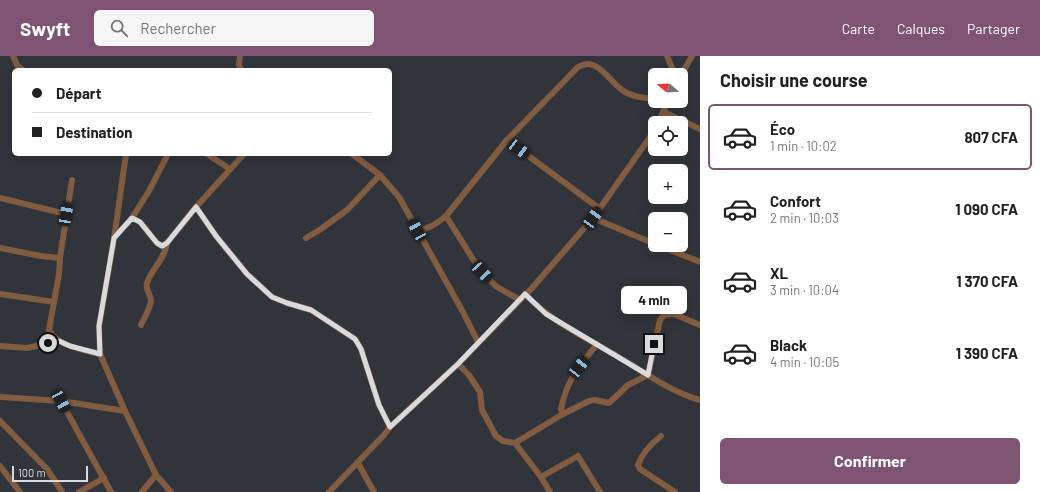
<!DOCTYPE html>
<html lang="fr">
<meta charset="utf-8">
<style>
:root{--surface:#fff;--page:#f6f6f6;--text:#202124;--muted:#757577;--line:#e0e0e0;--accent:#7f5373}
body{margin:0;font-family:Barlow,sans-serif;background:var(--page);color:var(--text);height:100vh;display:flex;flex-direction:column;font-size:15px;white-space:nowrap}
*{box-sizing:border-box;margin:0}
p{font-size:13px;color:var(--muted)}
.icon{flex:none;width:22px;height:22px;fill:none;stroke:currentColor;stroke-width:2;stroke-linecap:round;stroke-linejoin:round}
.map{position:relative;flex:1;overflow:hidden}
.panel{display:flex;flex-direction:column;background:var(--surface);width:340px}
.panel>*{flex:none}
.top-card{position:absolute;left:12px;top:12px;width:380px;height:88px;border-radius:6px;box-shadow:0 4px 16px #0002;display:grid;align-content:center;height:88px;padding:0 20px;background:var(--surface)}
.needle{width:26px;rotate:288deg}
.fabs{position:absolute;left:648px;top:12px;display:grid;gap:8px}
.fabs a{display:grid;place-items:center;width:40px;height:40px;border-radius:6px;background:var(--surface);box-shadow:0 4px 16px #0002;font-size:20px}
.scale{position:absolute;left:12px;bottom:10px;width:76px;box-sizing:border-box;padding-left:4px;border:2px solid #d8dbde;border-top:0;font-size:11px;line-height:14px;white-space:nowrap;color:#d8dbde;-webkit-text-stroke:3px #31353b;paint-order:stroke}
.end{position:absolute;width:18px;height:18px;margin:-9px;border:5px solid #d8dbde;background:#111;box-shadow:0 0 0 2px #111}
.from{border-radius:50%}
.bubble{position:absolute;height:28px;border-radius:6px;background:var(--surface);box-shadow:0 4px 16px #0002;font-size:13px;font-weight:700;line-height:28px;text-align:center}
.car{position:absolute;width:12px;height:24px;margin:-12px -6px;border-radius:5px;box-shadow:0 0 3px 1px #0007;background:linear-gradient(#222 24%,#8ab4d8 0 40%,#222 0 76%,#8ab4d8 0 86%,#222 0)}
.top-card b{display:flex;align-items:center;gap:14px;height:38px;font-size:15px}
.top-card b+b{border-top:1px solid var(--line)}
.top-card i{width:10px;height:10px;background:var(--text)}
ul{padding:0;list-style:none}
li{display:flex;align-items:center;gap:12px;height:66px;margin:0 8px 6px;padding:0 12px;border:2px solid transparent;border-radius:6px}
li div{flex:1}
li b{display:block;font-size:15px}
li em{font-style:normal;font-weight:700}
li.current{border-color:var(--accent)}
li>.icon{width:36px;height:36px;stroke-width:1.5}
h2{padding:0 20px;font-size:18px;line-height:48px}
.button{display:flex;gap:8px;margin-top:auto;padding:8px 20px}
.button a{flex:1;height:46px;border-radius:6px;background:var(--accent);color:#fff;font-size:16px;font-weight:700;line-height:46px;text-align:center}
header{display:flex;align-items:center;gap:24px;box-sizing:border-box;height:56px;padding:0 20px;background:var(--accent);color:#fff}
header strong{font-size:19px}
nav{display:flex;gap:22px;margin-inline-start:auto;font-size:14px}
.search{width:280px;height:36px;background:var(--page);display:flex;align-items:center;gap:10px;box-sizing:border-box;padding:0 14px;border-radius:6px;color:var(--muted);font-size:15px}
main{display:flex;flex:1;min-height:0}
.map>svg:first-child{display:block}
.lines{fill:none;stroke-linecap:round;stroke-linejoin:round}
.minor{stroke:#825c40;stroke-width:6}
.route{stroke:#d8dbde;stroke-width:5}
</style>
<header>
<strong>Swyft</strong>
<div class="search"><svg class="icon" aria-label="search" viewBox="0 0 24 24"><circle cx="10" cy="10" r="6"/><path d="M15 15l6 6"/></svg>Rechercher</div>
<nav><a>Carte</a><a>Calques</a><a>Partager</a></nav>
</header>
<main>
<div class="map">
<svg width="700" height="436" viewBox="0 0 700 436">
<rect width="100%" height="100%" fill="#31353b"/>
<g class="lines">
<!-- minor -->
<g class="minor">
<polyline points="13,0 17,9 23,14"/>
<polyline points="240,0 239,9 241,14"/>
<polyline points="667,0 675,19"/>
<polyline points="681,19 692,0"/>
<polyline points="664,56 700,73"/>
<polyline points="658,67 668,45"/>
<polyline points="507,84 600,153"/>
<polyline points="126,98 114,183 99,270 100,298 125,355 156,419 171,436"/>
<polyline points="207,98 230,113"/>
<polyline points="352,98 380,119 399,141 463,256 478,286"/>
<polyline points="0,142 66,158"/>
<polyline points="196,151 216,180 247,218 272,241 287,247 311,254 355,283 361,293 379,349 390,371"/>
<polyline points="446,160 481,216 497,231 520,244"/>
<polyline points="132,162 149,135 168,98"/>
<polyline points="593,162 655,188"/>
<path d="M417,174C429,173 436,168 446,160L507,84L578,11C581,10 585,8 587,8C600,7 613,28 622,34C632,41 644,42 655,43"/>
<polyline points="114,182 132,162 140,166 157,187 162,190 167,187 196,151 244,98"/>
<polyline points="306,182 321,173 347,154 380,119"/>
<polyline points="658,189 700,206"/>
<path d="M0,192L41,200L60,202L59,218L49,274C56,290 85,294 100,298"/>
<polyline points="60,202 72,124"/>
<polyline points="0,238 54,246"/>
<path d="M525,238C550,265 585,281 617,300C642,315 672,337 700,344"/>
<path d="M141,269C144,262 150,253 151,245C151,239 145,233 147,227C152,212 164,205 167,187"/>
<polyline points="0,290 27,292 59,285"/>
<polyline points="458,308 469,319 480,336 482,354 496,380 503,385 515,387 541,421"/>
<polyline points="0,341 61,345 125,355"/>
<polyline points="61,345 111,436"/>
<path d="M563,358L561,353C567,323 579,311 597,288"/>
<polyline points="0,365 47,413 62,436"/>
<path d="M661,380C652,387 642,398 638,409L640,413L675,436"/>
<polyline points="515,387 563,358 589,345 595,344 609,347 628,329 648,319 660,264 664,259 674,258 700,269"/>
<polyline points="358,407 374,436"/>
<polyline points="0,410 20,436"/>
<polyline points="79,436 104,422"/>
<polyline points="142,436 156,419"/>
<polyline points="329,436 384,379 390,371 458,308 532,232 593,162 655,74"/>
<polyline points="550,436 541,421 578,400 600,436"/>
</g>
</g>
<g class="lines">
<!-- route -->
<polyline class="route" points="48,287 59,285 70,290 100,298 99,270 114,182 132,162 140,166 157,187 162,190 167,187 196,151 216,180 247,218 272,241 287,247 311,254 355,283 361,293 379,349 390,371 458,308 525,238 546,258 648,319 654,288"/>
</g>
</svg>
<div class="fabs">
<a><svg class="needle" viewBox="-14 -14 28 28"><path d="M0-13l5 13h-10z" fill="#e53935"/><path d="M0 13l5-13h-10z" fill="#757577"/></svg></a>
<a><svg class="icon" aria-label="locate" viewBox="0 0 24 24"><circle cx="12" cy="12" r="6"/><path d="M12 2v4M12 18v4M2 12h4M18 12h4"/></svg></a>
<a>+</a>
<a>−</a>
</div>
<div class="scale">100 m</div>
<i class="end from" style="left:48px;top:287px"></i>
<i class="end" style="left:654px;top:288px"></i>
<div class="bubble" style="left:621px;top:230px;width:66px">4 min</div>
<i class="car" style="left:519px;top:93px;rotate:127deg"></i>
<i class="car" style="left:66px;top:158px;rotate:10deg"></i>
<i class="car" style="left:593px;top:162px;rotate:35deg"></i>
<i class="car" style="left:417px;top:174px;rotate:331deg"></i>
<i class="car" style="left:482px;top:216px;rotate:137deg"></i>
<i class="car" style="left:579px;top:311px;rotate:38deg"></i>
<i class="car" style="left:61px;top:345px;rotate:151deg"></i>
<div class="top-card">
<b><i class="from"></i>Départ</b>
<b><i></i>Destination</b>
</div>
</div>
<section class="panel">
<h2>Choisir une course</h2>
<ul>
<li class="current"><svg class="icon" aria-label="car" viewBox="0 0 24 24"><path d="M5 17H2v-5l4-1 3-4h7l3 4 3 1v5h-3M9 17h6M6 11h13"/><circle cx="7" cy="17" r="2"/><circle cx="17" cy="17" r="2"/></svg><div><b>Éco</b><p>1 min · 10:02</p></div><em>807 CFA</em></li>
<li><svg class="icon" aria-label="car" viewBox="0 0 24 24"><path d="M5 17H2v-5l4-1 3-4h7l3 4 3 1v5h-3M9 17h6M6 11h13"/><circle cx="7" cy="17" r="2"/><circle cx="17" cy="17" r="2"/></svg><div><b>Confort</b><p>2 min · 10:03</p></div><em>1 090 CFA</em></li>
<li><svg class="icon" aria-label="car" viewBox="0 0 24 24"><path d="M5 17H2v-5l4-1 3-4h7l3 4 3 1v5h-3M9 17h6M6 11h13"/><circle cx="7" cy="17" r="2"/><circle cx="17" cy="17" r="2"/></svg><div><b>XL</b><p>3 min · 10:04</p></div><em>1 370 CFA</em></li>
<li><svg class="icon" aria-label="car" viewBox="0 0 24 24"><path d="M5 17H2v-5l4-1 3-4h7l3 4 3 1v5h-3M9 17h6M6 11h13"/><circle cx="7" cy="17" r="2"/><circle cx="17" cy="17" r="2"/></svg><div><b>Black</b><p>4 min · 10:05</p></div><em>1 390 CFA</em></li>
</ul>
<div class="button"><a>Confirmer</a></div>
</section>
</main>
